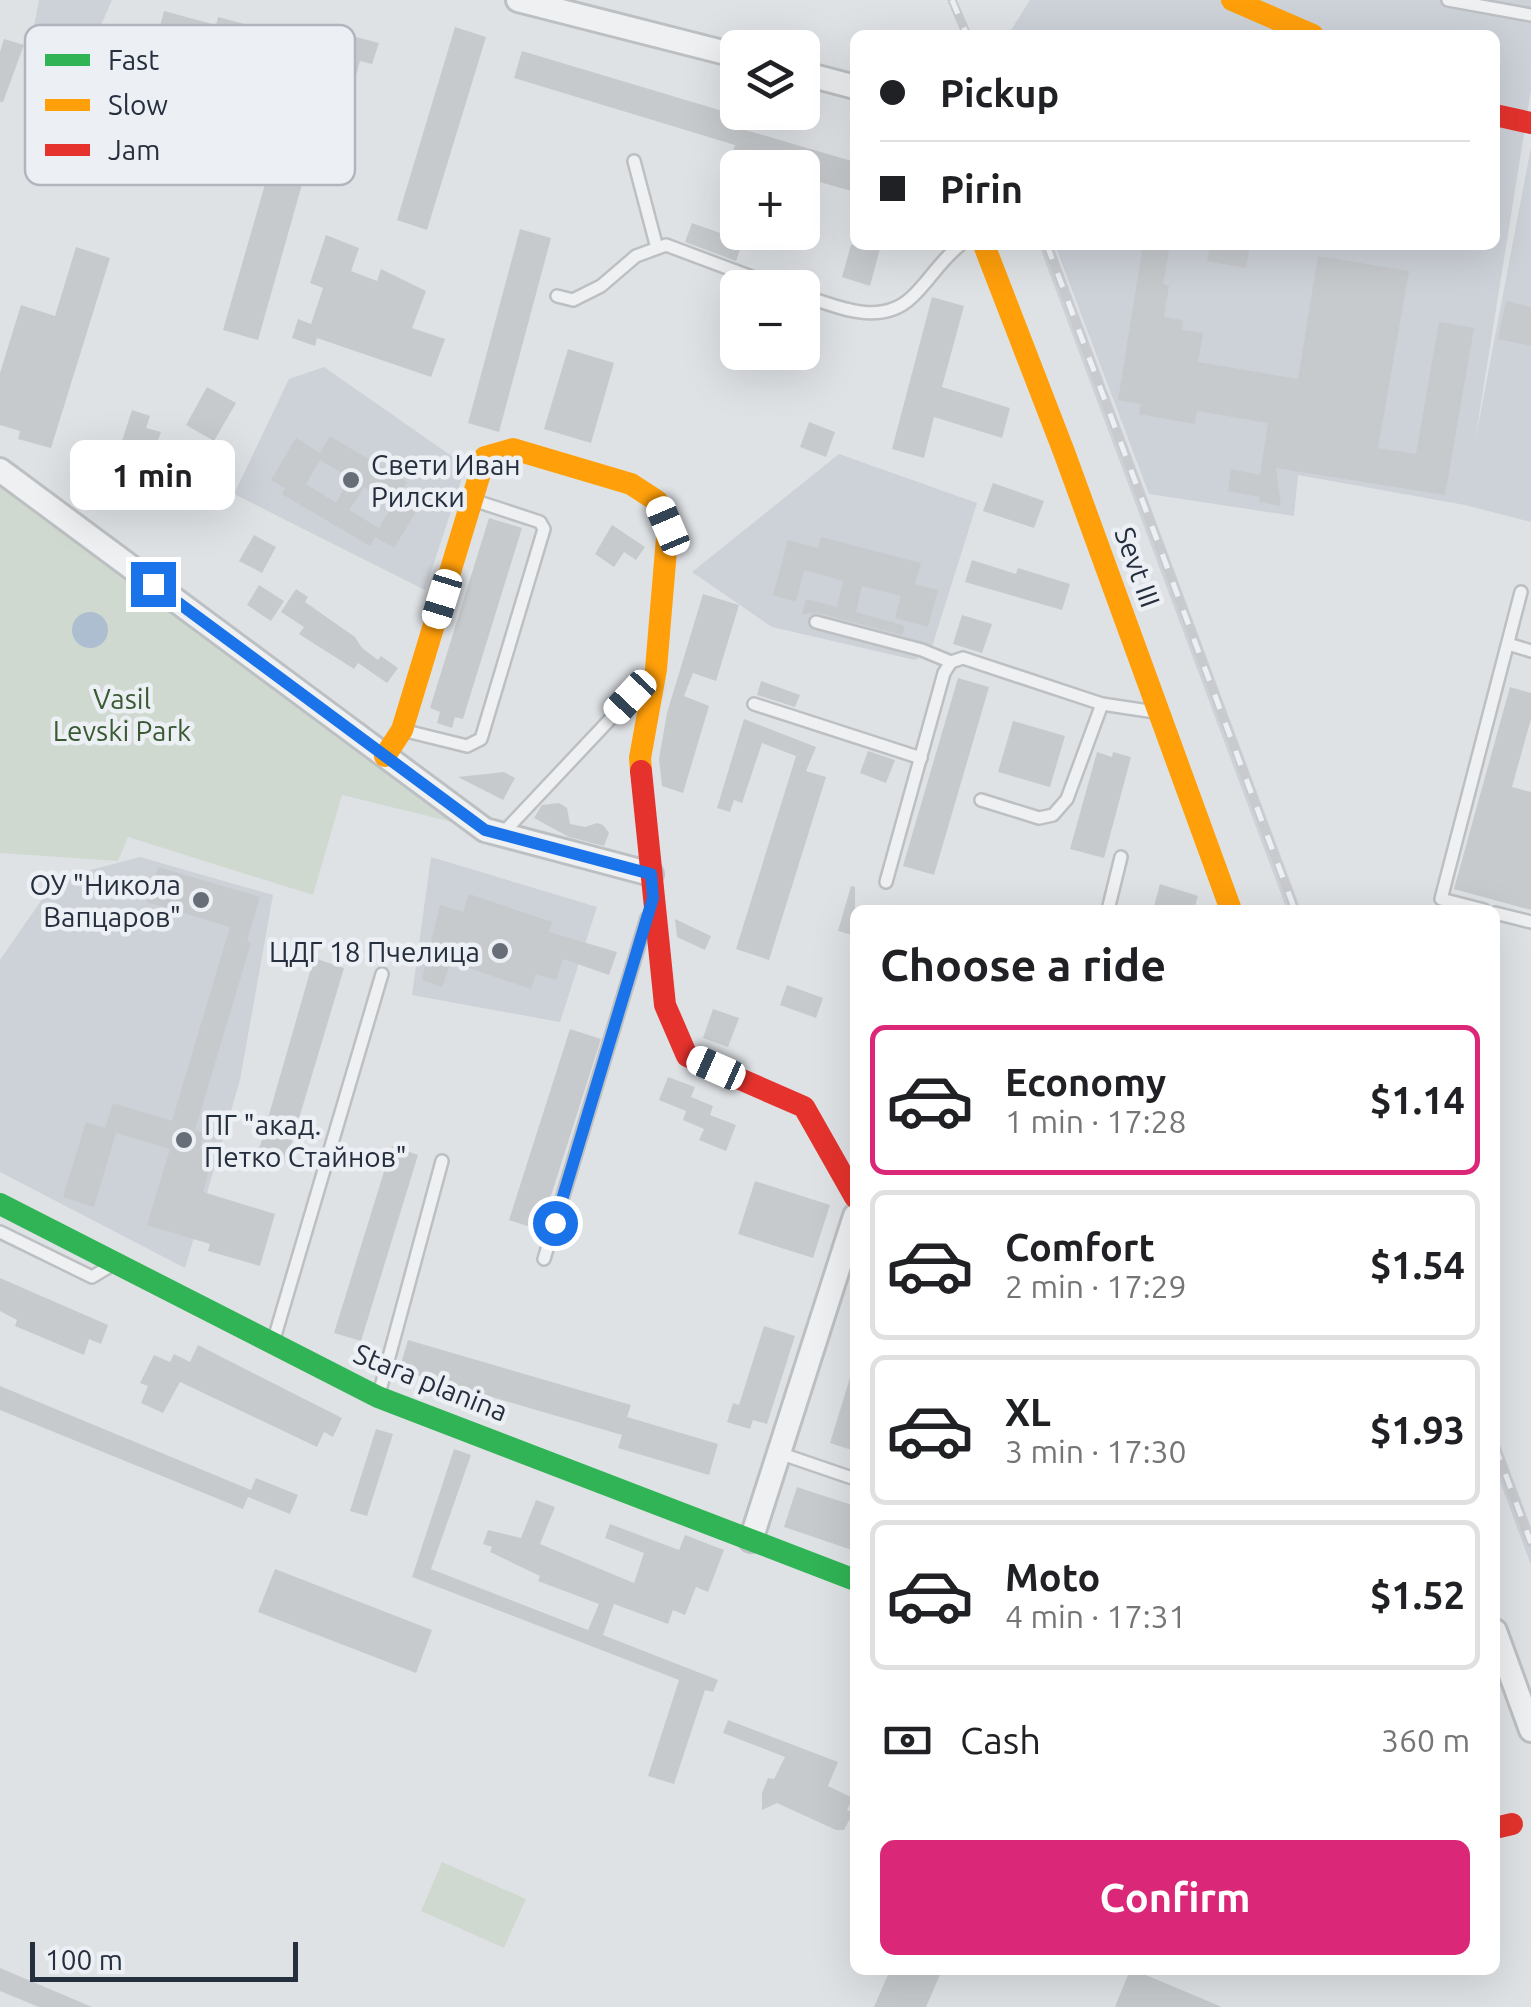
<!DOCTYPE html>
<meta charset="utf-8">
<style>
:root{--surface:#fff;--page:#f6f6f6;--text:#202124;--muted:#757577;--line:#e0e0e0;--accent:#db2777}
body{margin:0;font-family:Ubuntu,sans-serif;background:var(--page);color:var(--text);height:100vh;display:flex;flex-direction:column;font-size:38px;white-space:nowrap}
*{box-sizing:border-box;margin:0}
p{font-size:32px;color:var(--muted)}
.icon{flex:none;width:55px;height:55px;fill:none;stroke:currentColor;stroke-width:2;stroke-linecap:round;stroke-linejoin:round}
.map{position:relative;flex:1;overflow:hidden}
.panel{position:absolute;left:850px;top:905px;width:650px;height:1070px;display:flex;flex-direction:column;background:var(--surface);border-radius:15px;box-shadow:0 10px 40px #0002}
.panel>*{flex:none}
.hud{position:absolute;left:850px;top:30px;width:650px;height:220px;border-radius:15px;box-shadow:0 10px 40px #0002;display:grid;align-content:center;height:220px;padding:0 30px;background:var(--surface)}
.fabs{position:absolute;left:720px;top:30px;display:grid;gap:20px}
.fabs a{display:grid;place-items:center;width:100px;height:100px;border-radius:15px;background:var(--surface);box-shadow:0 10px 40px #0002;font-size:50px}
.scale{position:absolute;left:30px;bottom:25px;width:268px;box-sizing:border-box;padding-left:10px;border:5px solid #262f3e;border-top:0;font-size:28px;line-height:35px;white-space:nowrap;color:#262f3e;-webkit-text-stroke:8px #ecf0f5;paint-order:stroke}
.end{position:absolute;width:45px;height:45px;margin:-22px;border:12px solid #1a73e8;background:#fff;box-shadow:0 0 0 5px #fff}
.from{border-radius:50%}
.bubble{position:absolute;height:70px;border-radius:15px;background:var(--surface);box-shadow:0 10px 40px #0002;font-size:32px;font-weight:600;line-height:70px;text-align:center}
.car{position:absolute;width:30px;height:60px;margin:-30px -15px;border-radius:12px;box-shadow:0 0 8px 2px #0007;background:linear-gradient(#fff 24%,#345 0 40%,#fff 0 76%,#345 0 86%,#fff 0)}
.hud b{display:flex;align-items:center;gap:35px;height:95px;font-size:38px}
.hud b+b{border-top:2px solid var(--line)}
.hud i{width:25px;height:25px;background:var(--text)}
ul{padding:0;list-style:none}
li{display:flex;align-items:center;gap:30px;height:150px;margin:0 20px 15px;padding:0 10px;border:5px solid var(--line);border-radius:15px}
li div{flex:1}
li b{display:block;font-size:38px}
li em{font-style:normal;font-weight:600}
li.current{border-color:var(--accent)}
li>.icon{width:90px;height:90px;stroke-width:1.5}
h2{padding:0 30px;font-size:45px;line-height:120px}
.pay{display:flex;align-items:center;gap:25px;height:110px;padding:0 30px;font-size:38px}
.pay p{margin-inline-start:auto}
.action{display:flex;gap:20px;margin-top:auto;padding:20px 30px}
.action a{flex:1;height:115px;border-radius:15px;background:var(--accent);color:#fff;font-size:40px;font-weight:600;line-height:115px;text-align:center}
.map>svg:first-child{display:block}
.built{fill:#cdd1d8}
.green{fill:#d0d9d0}
.water{fill:#adbed1}
.building{fill:#c7cacd;fill-rule:evenodd}
.lines{fill:none;stroke-linecap:round;stroke-linejoin:round}
.lane-casing{stroke:#bdc0c3;stroke-width:16}
.street-casing{stroke:#bdc0c3;stroke-width:28}
.lane{stroke:#eff0f2;stroke-width:11}
.street{stroke:#eff0f2;stroke-width:22}
.fast{stroke:#30b455;stroke-width:22}
.slow{stroke:#ff9f0a;stroke-width:22}
.jam{stroke:#e5322d;stroke-width:22}
.rail-casing{stroke:#c8cacd;stroke-width:9}
.rail{stroke:#ecf0f5;stroke-width:5;stroke-dasharray:15;stroke-linecap:butt}
.route{stroke:#1a73e8;stroke-width:12}
.poi-dot{fill:#676e78;stroke:#ecf0f5;stroke-width:4}
.labels{text-anchor:middle;dominant-baseline:central;stroke-width:9;stroke-linejoin:round;paint-order:stroke}
.poi-label{font-size:28px;fill:#262f3e;stroke:#ecf0f5;text-anchor:start}
.street-label{font-size:28px;fill:#262f3e;stroke:#ecf0f5}
.park-label{font-size:28px;fill:#3a5a33;stroke:#ecf0f5}
.key{fill:#ecf0f5;stroke:#b1b6be;stroke-width:2.5}
.key-label{font-size:28px;fill:#262f3e}
</style>
<div class="map">
<svg width="1531" height="2007" viewBox="0 0 1531 2007">
<rect width="100%" height="100%" fill="#dfe2e5"/>
<!-- built -->
<g class="built">
<polygon points="39,0 112,0 89,52 32,37"/>
<polygon points="1030,0 1531,0 1531,90 1474,447 1531,147 1531,522 1465,505 1298,475 1294,516 1149,494 1055,245 1495,245 1495,35 1008,35"/>
<polygon points="1039,245 1053,245 1301,910 1287,910"/>
<polygon points="324,367 466,466 425,590 234,494 289,379"/>
<polygon points="839,454 977,503 931,650 915,660 772,627 692,572"/>
<polygon points="140,857 273,895 240,1080 185,1268 0,1172 0,960 56,879"/>
<polygon points="431,857 597,907 560,1022 412,995"/>
<polygon points="1495,1431 1531,1527 1531,1565 1495,1468"/>
</g>
<!-- green -->
<g class="green">
<polygon points="0,470 485,830 342,795 313,895 128,837 118,861 0,853"/>
<polygon points="442,1862 526,1899 504,1948 421,1911"/>
</g>
<!-- water -->
<circle class="water" cx="90" cy="630" r="18"/>
<!-- building -->
<g class="building">
<polygon points="164,11 216,25 218,17 260,28 261,24 315,38 318,27 379,43 372,64 360,61 356,76 310,59 308,67 295,64 294,69 245,56 244,60 163,45 159,60 155,59 144,98 153,100 135,176 127,174 126,179 99,172 110,128 105,127 128,39 137,41 140,30 158,34"/>
<polygon points="455,27 486,37 427,230 397,220"/>
<polygon points="4,39 24,45 3,102 0,102 0,52"/>
<polygon points="522,51 746,118 742,129 855,162 855,192 802,177 802,168 771,168 731,156 735,145 514,78"/>
<polygon points="278,139 312,149 258,340 223,330"/>
<polygon points="692,223 743,241 736,261 685,242"/>
<polygon points="520,229 551,238 499,432 468,423"/>
<polygon points="326,235 359,248 351,271 377,281 381,269 426,291 412,328 445,339 431,377 317,338 315,346 292,338 298,319 311,324 323,288 310,283"/>
<polygon points="851,245 881,245 870,286 842,277"/>
<polygon points="1143,245 1170,245 1163,284 1169,286 1164,317 1183,320 1182,330 1203,333 1198,362 1298,379 1318,256 1409,271 1378,448 1416,454 1439,322 1474,328 1445,495 1276,468 1281,506 1259,502 1260,497 1228,491 1231,469 1260,475 1268,423 1197,411 1195,424 1139,414 1141,404 1118,400"/>
<polygon points="1210,245 1250,245 1246,268 1207,261"/>
<polygon points="76,247 110,258 51,448 18,439 20,431 0,425 0,373 21,305 55,316"/>
<polygon points="932,297 964,306 942,387 1010,408 1002,438 934,417 924,458 892,449"/>
<polygon points="1506,301 1531,307 1531,346 1498,339"/>
<polygon points="568,349 614,363 591,443 544,429"/>
<polygon points="207,387 236,403 214,441 186,425"/>
<polygon points="132,410 150,416 146,428 161,432 157,443 173,448 163,476 148,471 145,479 113,469"/>
<polygon points="809,422 835,432 826,457 800,447"/>
<path d="M330,436L407,482L396,500L416,512L394,548L375,537L370,546L282,494L285,488L271,480L296,438L320,453ZM320,460L350,478L336,503L306,484ZM364,487L393,505L379,528L349,510Z"/>
<polygon points="993,483 1044,501 1034,528 983,511"/>
<polygon points="489,518 522,528 463,719 455,717 452,728 437,723 440,712 430,708"/>
<polygon points="612,525 645,547 636,560 624,552 614,567 595,554"/>
<polygon points="254,535 276,547 262,573 239,561"/>
<polygon points="821,537 921,563 915,584 938,590 928,627 895,618 901,596 862,586 856,612 905,626 902,635 818,613 802,614 806,599 837,607 843,581 804,570 796,602 773,595 788,540 818,548"/>
<polygon points="972,560 1016,574 1018,568 1070,584 1062,610 965,582"/>
<polygon points="259,585 284,601 271,621 247,605"/>
<polygon points="296,589 308,597 305,602 355,637 362,648 378,660 381,656 398,668 387,683 358,663 354,669 299,634 304,627 281,612"/>
<polygon points="703,594 739,605 716,681 693,673 684,696 709,706 683,793 662,786 659,759 667,713"/>
<polygon points="962,615 992,624 982,653 953,644"/>
<polygon points="958,678 989,687 934,875 903,866"/>
<polygon points="761,681 800,695 795,707 757,695"/>
<polygon points="1510,687 1531,693 1531,719 1512,787 1531,792 1531,910 1454,889"/>
<polygon points="744,719 816,747 806,771 826,777 769,960 736,949 796,756 762,743 742,803 734,800 730,812 717,808"/>
<polygon points="1013,721 1065,736 1050,787 998,772"/>
<polygon points="868,751 895,760 886,783 860,773"/>
<polygon points="1097,752 1112,757 1113,752 1131,757 1104,858 1070,849"/>
<polygon points="504,772 515,778 503,800 458,777"/>
<polygon points="559,803 567,808 570,824 585,827 597,823 603,825 609,833 604,846 569,837 534,818 542,805"/>
<polygon points="158,867 260,897 247,941 251,943 195,1130 204,1133 200,1148 214,1152 203,1192 275,1214 260,1266 208,1251 210,1244 147,1225 170,1149 116,1133 94,1207 63,1197 86,1122 105,1128 113,1103 172,1121 230,927 147,902"/>
<polygon points="1160,884 1198,896 1194,910 1153,910"/>
<polygon points="851,886 855,887 855,936 838,931"/>
<polygon points="469,894 552,922 549,932 617,952 609,975 563,959 556,980 536,974 531,989 451,962 442,987 422,980 440,905 463,912"/>
<polygon points="675,919 711,936 705,950 677,937"/>
<polygon points="314,958 344,968 286,1162 258,1153"/>
<polygon points="787,985 823,998 816,1018 780,1005"/>
<polygon points="713,1009 739,1018 728,1047 703,1038"/>
<polygon points="570,1029 601,1039 540,1230 509,1220"/>
<polygon points="668,1077 695,1087 691,1097 713,1106 710,1115 736,1125 726,1151 699,1140 704,1129 683,1120 686,1111 659,1100"/>
<polygon points="392,1146 418,1155 361,1341 334,1333"/>
<polygon points="755,1181 830,1205 813,1258 738,1234"/>
<polygon points="0,1278 108,1325 101,1344 89,1339 84,1355 15,1326 17,1320 0,1311"/>
<polygon points="764,1326 795,1336 767,1424 753,1420 750,1429 727,1422 733,1403 739,1405"/>
<polygon points="408,1340 631,1405 627,1417 718,1444 709,1475 618,1448 622,1435 399,1370"/>
<polygon points="198,1345 342,1418 333,1437 324,1432 317,1447 180,1382 163,1413 141,1403 148,1386 140,1383 154,1355 170,1362 174,1354 190,1362"/>
<polygon points="852,1371 855,1372 855,1451 830,1443"/>
<polygon points="0,1386 251,1490 256,1478 298,1495 290,1514 248,1497 243,1509 0,1410"/>
<polygon points="376,1429 393,1434 367,1516 350,1511"/>
<polygon points="454,1449 471,1455 431,1569 588,1630 599,1604 538,1581 540,1576 490,1552 492,1547 483,1544 488,1530 521,1538 536,1500 555,1507 540,1544 634,1583 644,1553 605,1538 610,1524 679,1550 685,1535 724,1550 708,1592 696,1587 685,1615 673,1610 668,1624 614,1604 603,1635 718,1680 713,1692 705,1690 674,1784 648,1776 679,1680 412,1577"/>
<polygon points="797,1487 855,1506 855,1551 784,1527"/>
<polygon points="275,1569 432,1630 416,1673 258,1612"/>
<polygon points="728,1720 838,1762 828,1786 853,1798 847,1810 853,1813 844,1830 836,1830 777,1803 762,1810 762,1793 768,1778 774,1779 785,1757 723,1733"/>
<polygon points="0,1968 92,2007 39,2007 0,1991"/>
<polygon points="890,1970 942,1970 926,2007 874,2007"/>
<polygon points="1130,1970 1134,1970 1222,2007 1115,2007"/>
</g>
<g class="lines">
<!-- lane casing -->
<g class="lane-casing">
<g id="lane">
<polyline points="1448,0 1531,15"/>
<polyline points="634,161 657,248"/>
<path d="M802,295C838,307 881,327 912,297C930,280 939,262 960,245"/>
<polyline points="557,296 573,300 601,286 636,256 666,245 781,288"/>
<polyline points="816,622 922,650 951,662 963,658 1102,704 1155,712"/>
<polyline points="1508,644 1531,651"/>
<polyline points="754,704 921,758"/>
<polyline points="402,730 467,746 481,739 544,529 540,522 473,500"/>
<polyline points="981,800 1039,818 1053,815 1067,799 1102,704"/>
<polyline points="502,834 647,680"/>
<polyline points="886,882 944,673 951,662"/>
<polyline points="1108,910 1121,857"/>
<polyline points="1484,910 1441,899 1521,592"/>
<polyline points="1495,913 1531,922"/>
<polyline points="0,1232 92,1277 112,1265"/>
<polyline points="544,1259 647,918"/>
<polyline points="274,1339 382,974"/>
<polyline points="379,1394 442,1161"/>
<polyline points="779,1453 855,1479"/>
</g>
</g>
<!-- street casing -->
<g class="street-casing">
<g id="street">
<polyline points="518,0 738,56"/>
<polyline points="802,73 855,87"/>
<polyline points="0,470 485,830 651,874"/>
<polyline points="751,1540 855,1216"/>
<polyline points="1495,1631 1531,1730"/>
</g>
</g>
<!-- lane -->
<use href="#lane" class="lane"/>
<!-- street -->
<use href="#street" class="street"/>
<!-- fast -->
<polyline class="fast" points="0,1204 378,1397 855,1580"/>
<!-- slow -->
<g class="slow">
<polyline points="1232,0 1313,35"/>
<polyline points="984,245 1064,452 1231,910"/>
<polyline points="385,756 402,730 485,457 513,449 631,484 657,501 668,526 656,669 640,758 641,771"/>
</g>
<!-- jam -->
<g class="jam">
<polyline points="1495,115 1531,123"/>
<polyline points="641,771 665,1005 687,1056 804,1107 855,1197"/>
<polyline points="1495,1828 1512,1824"/>
</g>
<!-- rail casing -->
<g class="rail-casing">
<g id="rail">
<polyline points="952,0 967,35"/>
<polyline points="1047,245 1295,910"/>
<polyline points="1495,1446 1531,1543"/>
</g>
</g>
<!-- rail -->
<use href="#rail" class="rail"/>
</g>
<g class="lines">
<!-- route -->
<polyline class="route" points="153,584 485,830 651,874 653,898 555,1223"/>
</g>
<!-- markers -->
<g class="poi-dot">
<circle cx="351" cy="480" r="10"/>
<circle cx="201" cy="900" r="10"/>
<circle cx="500" cy="951" r="10"/>
<circle cx="184" cy="1140" r="10"/>
</g>
<g class="labels">
<!-- poi labels -->
<g class="poi-label">
<text x="371" y="464">Свети Иван<tspan x="371" dy="32">Рилски</tspan></text>
<text x="181" y="884" text-anchor="end">ОУ "Никола<tspan x="181" dy="32">Вапцаров"</tspan></text>
<text x="480" y="951" text-anchor="end">ЦДГ 18 Пчелица</text>
<text x="204" y="1124">ПГ "акад.<tspan x="204" dy="32">Петко Стайнов"</tspan></text>
</g>
<!-- street labels -->
<g class="street-label">
<text transform="translate(1138 567) rotate(70)">Sevt III</text>
<text transform="translate(431 1382) rotate(22)">Stara planina</text>
</g>
<!-- park labels -->
<g class="park-label">
<text x="122" y="698">Vasil<tspan x="122" dy="32">Levski Park</tspan></text>
</g>
</g>
<!-- legend -->
<rect x="25" y="25" width="330" height="160" rx="15" class="key"/>
<rect x="45" y="54" width="45" height="12" fill="#30b455"/>
<rect x="45" y="99" width="45" height="12" fill="#ff9f0a"/>
<rect x="45" y="144" width="45" height="12" fill="#e5322d"/>
<g class="key-label">
<text x="108" y="70">Fast</text>
<text x="108" y="115">Slow</text>
<text x="108" y="160">Jam</text>
</g>
</svg>
<div class="fabs">
<a><svg class="icon" aria-label="layers" viewBox="0 0 24 24"><path d="M12 4l9 5-9 5-9-5zM3 14l9 5 9-5"/></svg></a>
<a>+</a>
<a>−</a>
</div>
<div class="scale">100 m</div>
<i class="end from" style="left:555px;top:1223px"></i>
<i class="end" style="left:153px;top:584px"></i>
<div class="bubble" style="left:70px;top:440px;width:165px">1 min</div>
<i class="car" style="left:668px;top:526px;rotate:337deg"></i>
<i class="car" style="left:442px;top:599px;rotate:197deg"></i>
<i class="car" style="left:630px;top:697px;rotate:223deg"></i>
<i class="car" style="left:716px;top:1068px;rotate:294deg"></i>
<div class="hud">
<b><i class="from"></i>Pickup</b>
<b><i></i>Pirin</b>
</div>
<section class="panel">
<h2>Choose a ride</h2>
<ul>
<li class="current"><svg class="icon" aria-label="car" viewBox="0 0 24 24"><path d="M5 17H2v-5l4-1 3-4h7l3 4 3 1v5h-3M9 17h6M6 11h13"/><circle cx="7" cy="17" r="2"/><circle cx="17" cy="17" r="2"/></svg><div><b>Economy</b><p>1 min · 17:28</p></div><em>$1.14</em></li>
<li><svg class="icon" aria-label="car" viewBox="0 0 24 24"><path d="M5 17H2v-5l4-1 3-4h7l3 4 3 1v5h-3M9 17h6M6 11h13"/><circle cx="7" cy="17" r="2"/><circle cx="17" cy="17" r="2"/></svg><div><b>Comfort</b><p>2 min · 17:29</p></div><em>$1.54</em></li>
<li><svg class="icon" aria-label="car" viewBox="0 0 24 24"><path d="M5 17H2v-5l4-1 3-4h7l3 4 3 1v5h-3M9 17h6M6 11h13"/><circle cx="7" cy="17" r="2"/><circle cx="17" cy="17" r="2"/></svg><div><b>XL</b><p>3 min · 17:30</p></div><em>$1.93</em></li>
<li><svg class="icon" aria-label="car" viewBox="0 0 24 24"><path d="M5 17H2v-5l4-1 3-4h7l3 4 3 1v5h-3M9 17h6M6 11h13"/><circle cx="7" cy="17" r="2"/><circle cx="17" cy="17" r="2"/></svg><div><b>Moto</b><p>4 min · 17:31</p></div><em>$1.52</em></li>
</ul>
<div class="pay"><svg class="icon" aria-label="cash" viewBox="0 0 24 24"><path d="M3 7h18v10H3z"/><circle cx="12" cy="12" r="2"/></svg>Cash<p>360 m</p></div>
<div class="action"><a>Confirm</a></div>
</section>
</div>
